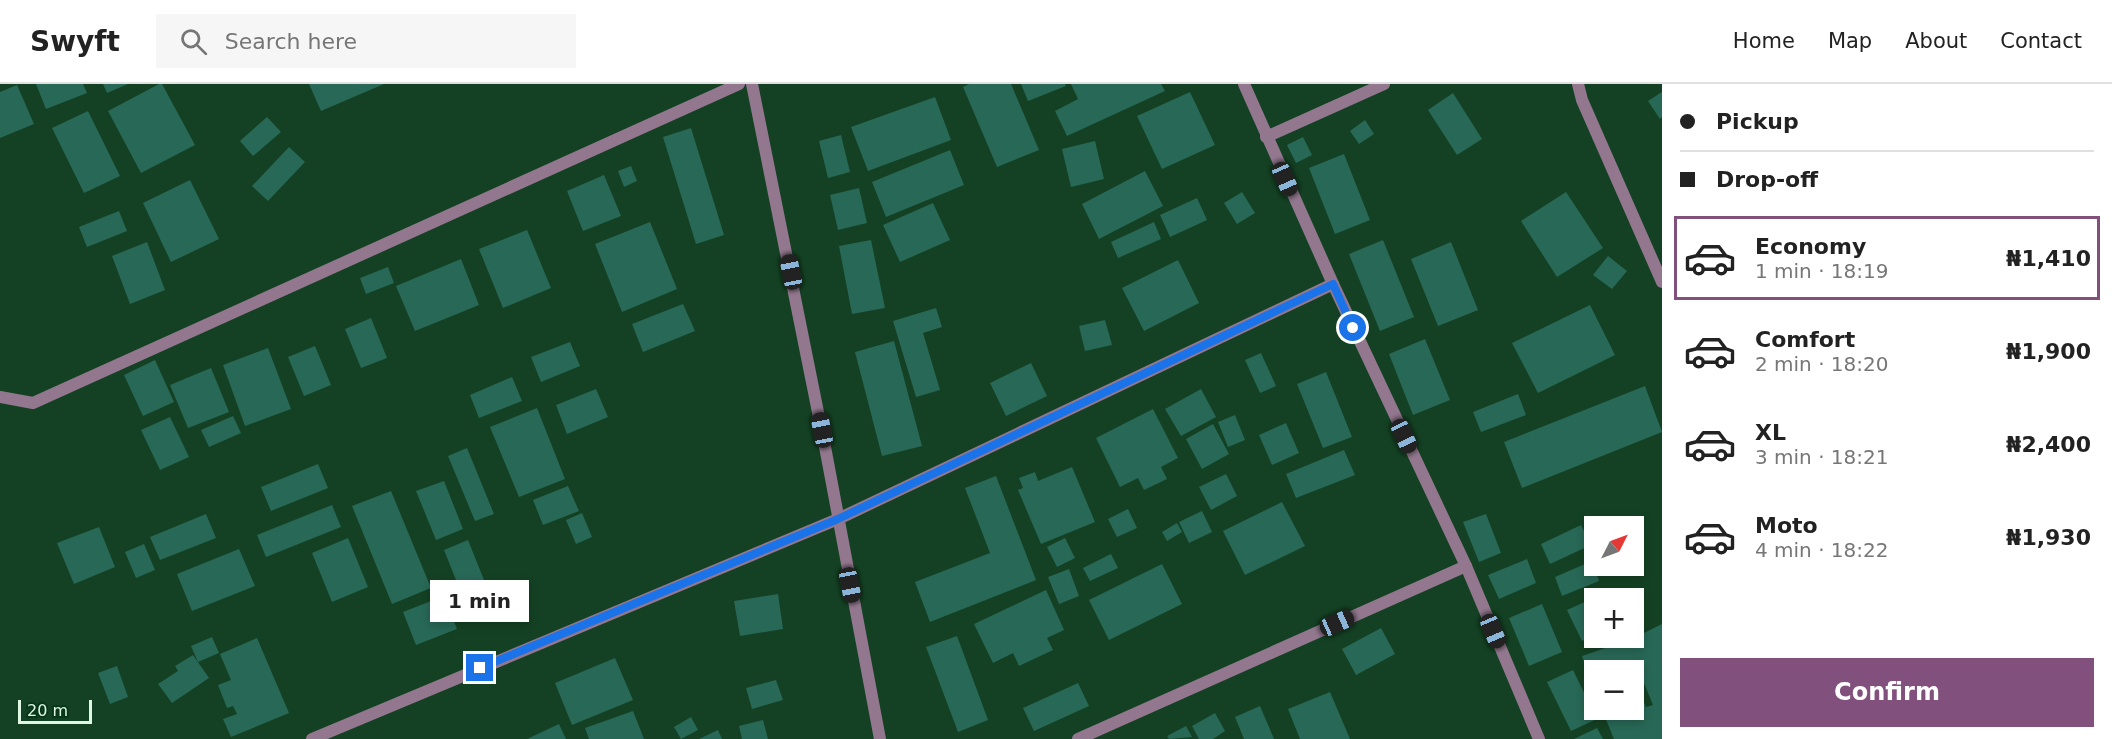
<!DOCTYPE html>
<meta charset="utf-8">
<style>
:root{--surface:#fff;--page:#f6f6f6;--text:#222;--muted:#767676;--line:#e0e0e0;--accent:#82507c}
body{margin:0;font-family:"DejaVu Sans",sans-serif;background:var(--page);color:var(--text);height:100vh;display:flex;flex-direction:column;font-size:22px;white-space:nowrap}
*{box-sizing:border-box;margin:0}
p{font-size:20px;color:var(--muted)}
.icon{flex:none;width:33px;height:33px;fill:none;stroke:currentColor;stroke-width:2;stroke-linecap:round;stroke-linejoin:round}
.map{position:relative;flex:1;overflow:hidden}
.side{display:flex;flex-direction:column;background:var(--surface);width:450px}
.side>*{flex:none}
.banner{display:grid;align-content:center;height:132px;padding:0 18px;background:var(--surface)}
.needle{width:39px;rotate:48deg}
.buttons{position:absolute;left:1584px;top:432px;display:grid;gap:12px}
.buttons a{display:grid;place-items:center;width:60px;height:60px;border-radius:0px;background:var(--surface);box-shadow:0 3px 9px #0003;font-size:30px}
.scale{position:absolute;left:18px;bottom:15px;width:74px;box-sizing:border-box;padding-left:6px;border:3px solid #dff7e4;border-top:0;font-size:16px;line-height:21px;white-space:nowrap;color:#dff7e4;-webkit-text-stroke:4px #073619;paint-order:stroke}
.end{position:absolute;width:27px;height:27px;margin:-14px;border:8px solid #1a73e8;background:#fff;box-shadow:0 0 0 3px #fff}
.from{border-radius:50%}
.bubble{position:absolute;height:42px;border-radius:0px;background:var(--surface);box-shadow:0 3px 9px #0003;font-size:20px;font-weight:700;line-height:42px;text-align:center}
.car{position:absolute;width:18px;height:36px;margin:-18px -9px;border-radius:8px;box-shadow:0 0 4px 2px #0007;background:linear-gradient(#222 24%,#8ab4d8 0 40%,#222 0 76%,#8ab4d8 0 86%,#222 0)}
.banner b{display:flex;align-items:center;gap:21px;height:57px;font-size:22px}
.banner b+b{border-top:2px solid var(--line)}
.banner i{width:15px;height:15px;background:var(--text)}
ul{padding:0;list-style:none}
li{display:flex;align-items:center;gap:18px;height:84px;margin:0 12px 9px;padding:0 6px;border:3px solid transparent;border-radius:0px}
li div{flex:1}
li b{display:block;font-size:22px}
li em{font-style:normal;font-weight:700}
li.active{border-color:var(--accent)}
li>.icon{width:54px;height:54px;stroke-width:1.5}
.button{display:flex;gap:12px;margin-top:auto;padding:12px 18px}
.button a{flex:1;height:69px;border-radius:0px;background:var(--accent);color:#fff;font-size:24px;font-weight:700;line-height:69px;text-align:center}
header{display:flex;align-items:center;gap:36px;box-sizing:border-box;height:84px;padding:0 30px;background:var(--surface);border-bottom:2px solid var(--line)}
header strong{font-size:28px}
nav{display:flex;gap:33px;margin-inline-start:auto;font-size:21px}
.search{width:420px;height:54px;background:var(--page);display:flex;align-items:center;gap:15px;box-sizing:border-box;padding:0 21px;border-radius:0px;color:var(--muted);font-size:22px}
main{display:flex;flex:1;min-height:0}
.map>svg:first-child{display:block}
.building{fill:#286856;fill-rule:evenodd}
.lines{fill:none;stroke-linecap:round;stroke-linejoin:round}
.street{stroke:#92778e;stroke-width:12}
.route{stroke:#1a73e8;stroke-width:8}
</style>
<header>
<strong>Swyft</strong>
<div class="search"><svg class="icon" aria-label="search" viewBox="0 0 24 24"><circle cx="10" cy="10" r="6"/><path d="M15 15l6 6"/></svg>Search here</div>
<nav><a>Home</a><a>Map</a><a>About</a><a>Contact</a></nav>
</header>
<main>
<div class="map">
<svg width="1662" height="655" viewBox="0 0 1662 655">
<rect width="100%" height="100%" fill="#144123"/>
<!-- building -->
<g class="building">
<polygon points="36,0 83,0 87,9 46,25"/>
<polygon points="103,0 128,0 107,9"/>
<polygon points="159,0 162,0 195,61 141,89 108,27"/>
<polygon points="309,0 384,0 321,27"/>
<polygon points="969,0 1011,0 1039,66 997,83 963,3"/>
<polygon points="1021,0 1065,0 1066,2 1028,17"/>
<polygon points="1071,0 1161,0 1165,7 1067,52 1055,27 1078,15"/>
<polygon points="17,1 34,40 0,54 0,8"/>
<polygon points="1190,8 1215,61 1162,85 1137,32"/>
<polygon points="1662,8 1662,33 1660,35 1648,17"/>
<polygon points="1453,9 1482,55 1457,71 1428,26"/>
<polygon points="935,13 951,56 868,87 851,43"/>
<polygon points="88,27 120,92 84,109 52,44"/>
<polygon points="267,33 281,48 253,72 240,57"/>
<polygon points="1365,36 1374,50 1359,60 1350,47"/>
<polygon points="691,44 724,151 696,160 663,53"/>
<polygon points="841,51 850,88 828,94 819,57"/>
<polygon points="1303,53 1312,71 1296,79 1287,61"/>
<polygon points="1095,57 1104,95 1071,103 1062,65"/>
<polygon points="289,63 305,78 268,117 252,102"/>
<polygon points="950,66 964,101 886,133 872,98"/>
<polygon points="1344,70 1370,136 1335,150 1309,84"/>
<polygon points="631,82 637,97 624,103 618,87"/>
<polygon points="1145,87 1163,122 1099,155 1082,120"/>
<polygon points="604,91 621,132 583,147 567,107"/>
<polygon points="190,96 219,155 171,178 143,119"/>
<polygon points="859,104 867,139 838,146 830,111"/>
<polygon points="1242,108 1255,129 1237,140 1224,119"/>
<polygon points="1566,108 1603,164 1557,193 1521,137"/>
<polygon points="1197,114 1207,136 1170,153 1160,131"/>
<polygon points="933,119 950,156 900,178 883,141"/>
<polygon points="119,127 127,147 87,163 79,143"/>
<polygon points="650,138 677,205 622,228 595,160"/>
<polygon points="1154,138 1161,155 1118,174 1111,158"/>
<polygon points="527,146 551,204 503,224 479,165"/>
<polygon points="871,156 885,224 852,230 839,162"/>
<polygon points="1383,156 1414,233 1380,247 1349,170"/>
<polygon points="147,158 165,206 130,220 112,172"/>
<polygon points="1451,158 1478,226 1438,242 1411,175"/>
<polygon points="1608,172 1627,187 1612,205 1593,191"/>
<polygon points="461,175 479,221 415,247 396,202"/>
<polygon points="1178,176 1199,219 1144,247 1122,204"/>
<polygon points="388,183 394,199 366,210 360,194"/>
<polygon points="683,220 695,247 643,268 632,240"/>
<polygon points="1590,221 1615,271 1538,309 1512,259"/>
<polygon points="936,224 942,243 923,249 940,306 916,313 893,237"/>
<polygon points="371,234 387,274 361,284 345,245"/>
<polygon points="1105,236 1112,261 1085,267 1079,242"/>
<polygon points="1425,255 1450,316 1413,331 1389,270"/>
<polygon points="894,257 922,362 882,372 855,268"/>
<polygon points="570,258 580,282 541,298 531,273"/>
<polygon points="315,262 331,301 304,312 288,273"/>
<polygon points="268,264 291,325 245,342 223,281"/>
<polygon points="1261,269 1276,302 1260,309 1245,276"/>
<polygon points="155,276 174,318 143,332 124,291"/>
<polygon points="1031,279 1047,312 1006,332 990,299"/>
<polygon points="211,284 229,328 188,344 170,301"/>
<polygon points="1326,288 1352,353 1323,364 1297,300"/>
<polygon points="512,293 522,317 479,334 470,311"/>
<polygon points="1645,302 1662,348 1522,404 1504,358"/>
<polygon points="596,305 608,333 567,350 556,321"/>
<polygon points="1201,305 1216,333 1181,352 1165,325"/>
<polygon points="1518,310 1526,331 1481,348 1473,328"/>
<polygon points="537,324 565,395 519,413 490,343"/>
<polygon points="1153,325 1178,374 1161,383 1167,395 1144,406 1138,394 1120,403 1096,354"/>
<polygon points="1235,331 1245,356 1228,363 1218,338"/>
<polygon points="233,332 241,349 209,363 201,346"/>
<polygon points="170,333 189,373 160,386 141,346"/>
<polygon points="1286,339 1299,369 1272,381 1259,351"/>
<polygon points="1213,340 1229,370 1202,385 1186,355"/>
<polygon points="467,364 494,430 475,437 448,372"/>
<polygon points="1344,366 1355,391 1296,414 1286,390"/>
<polygon points="318,380 328,404 271,427 261,403"/>
<polygon points="1072,383 1095,438 1041,460 1018,406 1023,404 1019,394 1035,388 1038,397"/>
<polygon points="1226,390 1237,412 1211,426 1199,403"/>
<polygon points="996,392 1036,496 930,538 915,498 990,469 965,404"/>
<polygon points="444,397 463,445 436,456 416,407"/>
<polygon points="568,402 579,427 543,441 533,416"/>
<polygon points="391,407 431,504 392,520 352,422"/>
<polygon points="1282,418 1305,462 1245,491 1223,447"/>
<polygon points="332,421 341,443 266,473 257,451"/>
<polygon points="1128,425 1137,444 1117,453 1108,435"/>
<polygon points="1202,427 1212,448 1189,459 1179,438"/>
<polygon points="582,429 592,453 576,460 566,436"/>
<polygon points="206,430 216,454 160,476 150,453"/>
<polygon points="1486,430 1501,469 1479,478 1463,438"/>
<polygon points="1177,439 1182,448 1167,457 1162,448"/>
<polygon points="1581,441 1591,461 1550,480 1541,460"/>
<polygon points="99,443 115,483 74,500 57,459"/>
<polygon points="348,454 368,503 332,518 312,469"/>
<polygon points="1065,454 1075,474 1057,483 1047,463"/>
<polygon points="468,456 494,521 470,531 444,466"/>
<polygon points="144,460 155,486 136,494 125,468"/>
<polygon points="239,465 255,502 192,527 177,490"/>
<polygon points="1111,470 1118,484 1090,497 1083,484"/>
<polygon points="1527,475 1536,499 1499,515 1488,491"/>
<polygon points="1592,477 1599,497 1562,512 1555,493"/>
<polygon points="1162,480 1182,520 1109,556 1089,516"/>
<polygon points="1069,485 1079,512 1059,520 1048,493"/>
<polygon points="1046,506 1064,546 1047,554 1053,566 1019,582 1013,569 993,579 974,540"/>
<polygon points="778,510 783,545 740,552 734,517"/>
<polygon points="444,512 457,545 416,561 403,528"/>
<polygon points="1587,517 1594,532 1594,551 1582,557 1567,526"/>
<polygon points="1542,520 1562,568 1529,582 1509,534"/>
<path d="M1662,540V655H1614L1602,626H1634V586H1594V607L1582,572L1634,554ZM1641,592L1653,621L1646,623L1634,595Z"/>
<polygon points="1381,544 1395,570 1356,591 1342,565"/>
<polygon points="957,552 988,636 958,648 926,563"/>
<polygon points="212,553 219,569 198,578 191,562"/>
<polygon points="257,554 289,629 231,653 223,635 237,630 233,622 227,624 218,601 231,596 220,570"/>
<polygon points="193,571 209,594 172,619 158,600 178,587 175,582"/>
<polygon points="615,574 633,616 572,641 555,599"/>
<polygon points="117,582 128,613 110,620 98,589"/>
<polygon points="1573,586 1597,635 1571,647 1547,598"/>
<polygon points="776,596 783,616 752,625 746,604"/>
<polygon points="1078,599 1089,622 1034,647 1023,624"/>
<polygon points="1330,608 1350,655 1300,655 1288,625"/>
<polygon points="1260,622 1274,655 1244,655 1235,633"/>
<polygon points="633,627 644,655 589,655 585,644"/>
<polygon points="1215,629 1225,647 1213,655 1199,655 1192,642"/>
<polygon points="691,633 698,646 681,655 674,643"/>
<polygon points="763,636 768,655 742,655 739,642"/>
<polygon points="559,640 566,655 527,655"/>
<polygon points="1186,642 1192,653 1169,655 1167,652"/>
<polygon points="1597,644 1603,655 1574,655"/>
<polygon points="718,646 722,655 699,655"/>
</g>
<g class="lines">
<!-- street -->
<g class="street">
<polyline points="752,0 826,368 880,655"/>
<polyline points="1244,0 1333,200 1466,482 1539,655"/>
<polyline points="1578,0 1582,16 1662,198"/>
<polyline points="1266,53 1384,0"/>
<polyline points="0,313 33,319 739,0"/>
<polyline points="312,655 838,435 1333,200"/>
<polyline points="1078,655 1466,482"/>
</g>
</g>
<g class="lines">
<!-- route -->
<polyline class="route" points="480,584 838,435 1333,200 1353,244"/>
</g>
</svg>
<div class="buttons">
<a><svg class="needle" viewBox="-14 -14 28 28"><path d="M0-13l5 13h-10z" fill="#e53935"/><path d="M0 13l5-13h-10z" fill="#767676"/></svg></a>
<a>+</a>
<a>−</a>
</div>
<div class="scale">20 m</div>
<i class="end from" style="left:1353px;top:244px"></i>
<i class="end" style="left:480px;top:584px"></i>
<div class="bubble" style="left:430px;top:496px;width:99px">1 min</div>
<i class="car" style="left:1285px;top:95px;rotate:156deg"></i>
<i class="car" style="left:791px;top:188px;rotate:349deg"></i>
<i class="car" style="left:822px;top:346px;rotate:349deg"></i>
<i class="car" style="left:1404px;top:352px;rotate:155deg"></i>
<i class="car" style="left:850px;top:501px;rotate:169deg"></i>
<i class="car" style="left:1337px;top:539px;rotate:66deg"></i>
<i class="car" style="left:1493px;top:547px;rotate:157deg"></i>
</div>
<section class="side">
<div class="banner">
<b><i class="from"></i>Pickup</b>
<b><i></i>Drop-off</b>
</div>
<ul>
<li class="active"><svg class="icon" aria-label="car" viewBox="0 0 24 24"><path d="M5 17H2v-5l4-1 3-4h7l3 4 3 1v5h-3M9 17h6M6 11h13"/><circle cx="7" cy="17" r="2"/><circle cx="17" cy="17" r="2"/></svg><div><b>Economy</b><p>1 min · 18:19</p></div><em>₦1,410</em></li>
<li><svg class="icon" aria-label="car" viewBox="0 0 24 24"><path d="M5 17H2v-5l4-1 3-4h7l3 4 3 1v5h-3M9 17h6M6 11h13"/><circle cx="7" cy="17" r="2"/><circle cx="17" cy="17" r="2"/></svg><div><b>Comfort</b><p>2 min · 18:20</p></div><em>₦1,900</em></li>
<li><svg class="icon" aria-label="car" viewBox="0 0 24 24"><path d="M5 17H2v-5l4-1 3-4h7l3 4 3 1v5h-3M9 17h6M6 11h13"/><circle cx="7" cy="17" r="2"/><circle cx="17" cy="17" r="2"/></svg><div><b>XL</b><p>3 min · 18:21</p></div><em>₦2,400</em></li>
<li><svg class="icon" aria-label="car" viewBox="0 0 24 24"><path d="M5 17H2v-5l4-1 3-4h7l3 4 3 1v5h-3M9 17h6M6 11h13"/><circle cx="7" cy="17" r="2"/><circle cx="17" cy="17" r="2"/></svg><div><b>Moto</b><p>4 min · 18:22</p></div><em>₦1,930</em></li>
</ul>
<div class="button"><a>Confirm</a></div>
</section>
</main>
